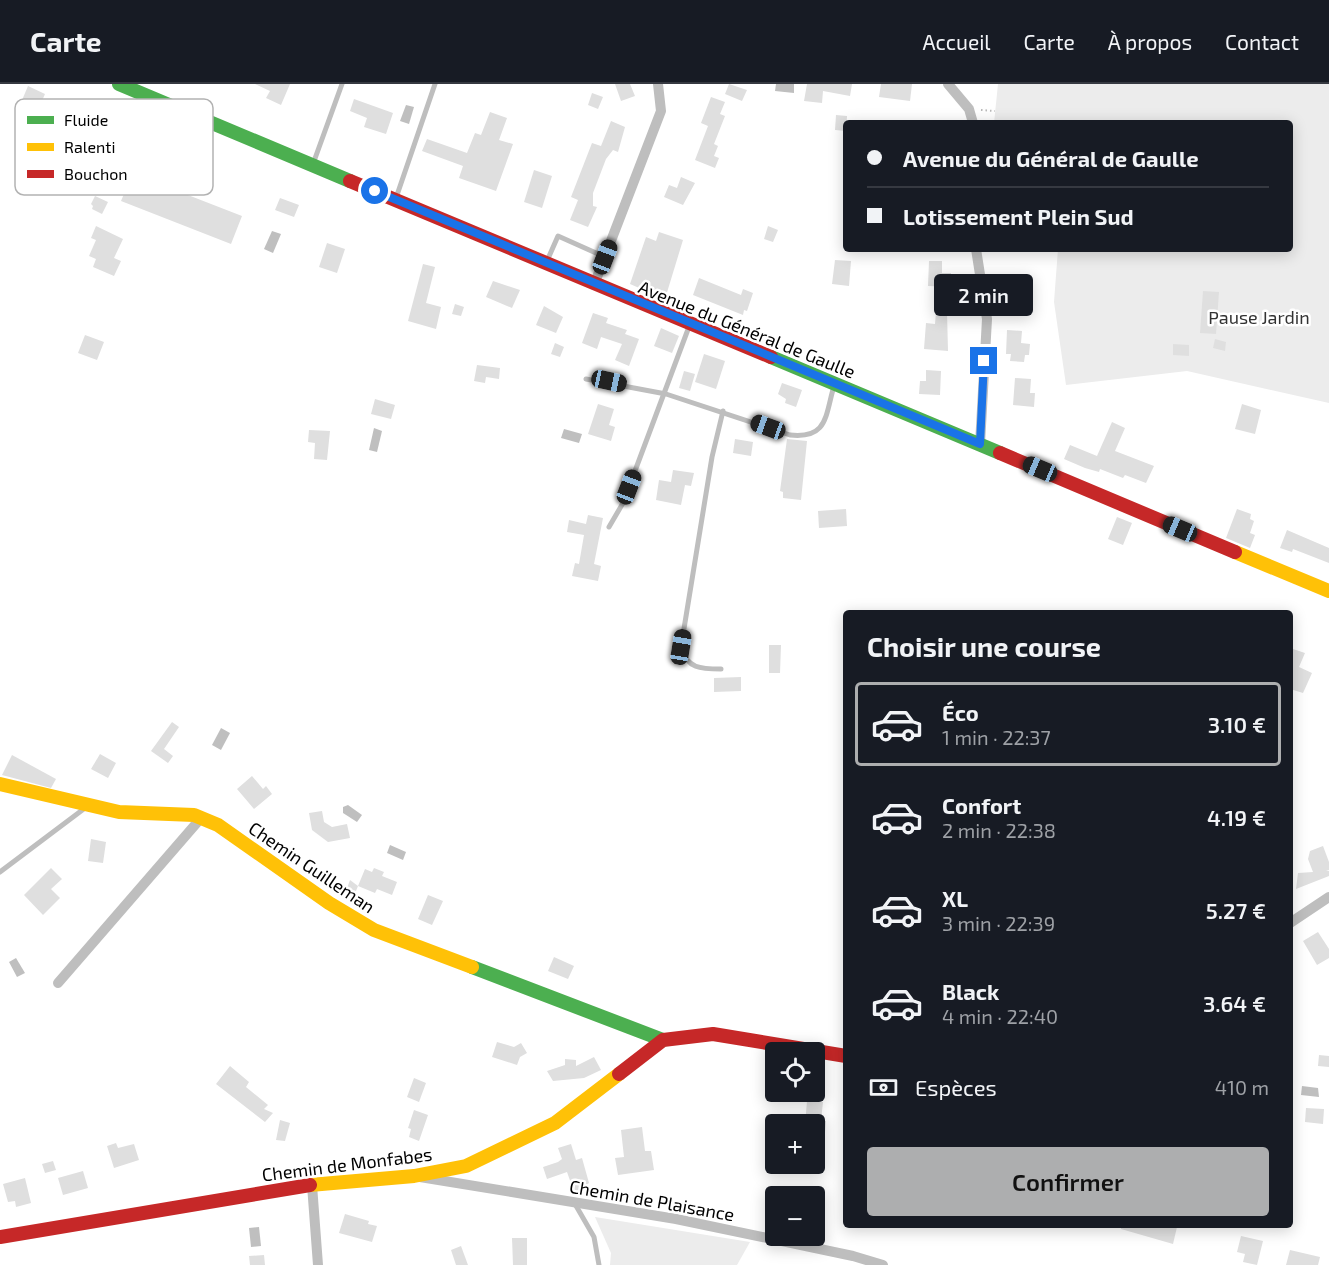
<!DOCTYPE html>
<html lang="fr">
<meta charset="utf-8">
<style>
:root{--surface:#171b24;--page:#20242c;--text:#f1f3f6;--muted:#9ea1a6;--line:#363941;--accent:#adaeaf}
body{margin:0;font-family:"Exo 2",sans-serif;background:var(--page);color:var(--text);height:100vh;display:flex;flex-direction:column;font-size:22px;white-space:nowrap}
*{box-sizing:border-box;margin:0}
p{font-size:20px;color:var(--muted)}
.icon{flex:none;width:33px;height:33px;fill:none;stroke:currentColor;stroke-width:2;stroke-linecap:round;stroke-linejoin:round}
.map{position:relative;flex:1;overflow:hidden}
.panel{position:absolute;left:843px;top:526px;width:450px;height:618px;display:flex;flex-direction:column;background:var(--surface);border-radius:6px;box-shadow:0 3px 15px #0003}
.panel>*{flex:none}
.top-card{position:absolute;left:843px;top:36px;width:450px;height:132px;border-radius:6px;box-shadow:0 3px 15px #0003;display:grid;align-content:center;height:132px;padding:0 24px;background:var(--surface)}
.fabs{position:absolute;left:765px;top:958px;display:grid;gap:12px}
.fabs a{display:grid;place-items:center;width:60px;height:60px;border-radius:6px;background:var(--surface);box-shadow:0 3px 15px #0003;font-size:30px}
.end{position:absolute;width:27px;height:27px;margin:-14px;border:8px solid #1a73e8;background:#fff;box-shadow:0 0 0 3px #fff}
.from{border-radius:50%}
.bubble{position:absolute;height:42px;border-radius:6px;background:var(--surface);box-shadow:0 3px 15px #0003;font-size:20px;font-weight:600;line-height:42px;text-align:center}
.car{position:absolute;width:18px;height:36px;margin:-18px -9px;border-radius:8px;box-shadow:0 0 4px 2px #0007;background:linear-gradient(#222 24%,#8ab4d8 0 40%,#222 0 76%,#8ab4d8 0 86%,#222 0)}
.top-card b{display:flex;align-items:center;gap:21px;height:57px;font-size:22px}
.top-card b+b{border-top:2px solid var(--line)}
.top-card i{width:15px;height:15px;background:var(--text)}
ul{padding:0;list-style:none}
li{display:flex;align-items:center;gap:18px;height:84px;margin:0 12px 9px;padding:0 12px;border:3px solid transparent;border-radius:6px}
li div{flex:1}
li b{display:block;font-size:22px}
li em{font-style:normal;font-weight:600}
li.on{border-color:var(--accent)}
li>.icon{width:54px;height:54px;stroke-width:1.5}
h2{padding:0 24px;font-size:27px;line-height:72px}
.pay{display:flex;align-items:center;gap:15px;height:66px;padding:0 24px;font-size:22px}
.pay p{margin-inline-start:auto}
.primary-button{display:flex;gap:12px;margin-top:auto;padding:12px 24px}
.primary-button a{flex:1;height:69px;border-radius:6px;background:var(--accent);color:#111;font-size:24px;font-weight:600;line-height:69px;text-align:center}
header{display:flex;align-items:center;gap:36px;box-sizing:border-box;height:84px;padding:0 30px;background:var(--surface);border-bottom:2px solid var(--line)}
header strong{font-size:28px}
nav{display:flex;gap:33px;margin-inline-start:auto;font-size:21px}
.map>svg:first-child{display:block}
.green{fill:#ececec}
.water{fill:#bfbfbf}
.building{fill:#dfdfdf}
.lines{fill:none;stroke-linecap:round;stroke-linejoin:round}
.path{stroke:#b9b9b9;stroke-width:2;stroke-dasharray:1.5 3;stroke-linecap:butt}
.lane{stroke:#bebebe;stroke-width:5}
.street{stroke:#bebebe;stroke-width:10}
.fast{stroke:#4caf50;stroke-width:14}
.slow{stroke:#ffc107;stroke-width:14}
.jam{stroke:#c62828;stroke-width:14}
.route{stroke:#1a73e8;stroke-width:8}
.labels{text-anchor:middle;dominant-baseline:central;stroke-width:5;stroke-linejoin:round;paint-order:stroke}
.park-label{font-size:18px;fill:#333;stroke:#fff}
.street-label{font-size:18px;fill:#000;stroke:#fff}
.key{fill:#fff;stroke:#b2b2b2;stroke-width:1.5}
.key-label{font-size:16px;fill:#000}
</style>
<header>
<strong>Carte</strong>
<nav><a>Accueil</a><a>Carte</a><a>À propos</a><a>Contact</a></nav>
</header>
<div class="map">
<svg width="1329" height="1181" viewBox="0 0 1329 1181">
<rect width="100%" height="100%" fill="#fff"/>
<!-- green -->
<g class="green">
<polygon points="998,0 1329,0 1329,319 1187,287 1066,301 1054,218 1058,165 1290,165 1290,39 994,39"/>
<polygon points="595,1133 750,1158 737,1181 610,1181 611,1169"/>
</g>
<!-- water -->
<g class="water">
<polygon points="776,0 794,0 794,9 775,7"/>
<polygon points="406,21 414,23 409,40 400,37"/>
<polygon points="272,147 281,150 273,169 264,165"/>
<polygon points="374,344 382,347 377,368 369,366"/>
<polygon points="564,345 582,350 579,359 561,354"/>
<polygon points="221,644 230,649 221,666 212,661"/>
<polygon points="348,721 362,731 357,738 343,729 343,723"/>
<polygon points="390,761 406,768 403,776 387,769"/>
<polygon points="16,874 25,889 17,893 9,878"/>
<polygon points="1302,1002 1318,1004 1319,1013 1301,1011"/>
<polygon points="259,1143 261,1162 251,1163 249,1144"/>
</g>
<!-- building -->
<g class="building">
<polygon points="255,0 290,0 281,21 266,14 270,7"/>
<polygon points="615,0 630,0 635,12 621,17"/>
<polygon points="729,0 747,6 742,17 725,10"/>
<polygon points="807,0 852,0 850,12 823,7 822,19 804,17"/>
<polygon points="881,0 912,0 910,17 879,13"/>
<polygon points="28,2 45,10 34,35 17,28"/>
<polygon points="592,9 603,13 598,25 588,21"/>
<polygon points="711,13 725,18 720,30 725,32 714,60 718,62 714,72 719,74 715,84 695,76 708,42 701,39"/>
<polygon points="354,15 393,29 386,50 364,43 367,34 350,27"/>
<polygon points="490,28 507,34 499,56 513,60 496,107 459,94 463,82 422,67 427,55 467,69 475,49 481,51"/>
<polygon points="836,31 847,32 846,47 835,46"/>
<polygon points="611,37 625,43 618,68 613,66 606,75 593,109 593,122 597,123 588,143 570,136 578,116 571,113 592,59 601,62"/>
<polygon points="534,86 552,92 542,124 524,118"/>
<polygon points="681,93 695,99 683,121 664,113 669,101 677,104"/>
<polygon points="129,98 153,108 157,99 242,132 231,160 121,117"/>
<polygon points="95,112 108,118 102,130 92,125 93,122 91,120"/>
<polygon points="280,114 299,121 294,133 275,126"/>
<polygon points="96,142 123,155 114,174 121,177 114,192 93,183 96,175 89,172 96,156 91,154"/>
<polygon points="768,142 778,146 773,158 764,155"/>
<polygon points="659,148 683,156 665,215 658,212 656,215 644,210 646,207 630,200 646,153 656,157"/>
<polygon points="327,159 345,165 337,189 319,183"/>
<polygon points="835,176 851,177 849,202 832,200"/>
<polygon points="929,177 942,177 942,189 951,189 951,203 928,202"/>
<polygon points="423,180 435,183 426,219 441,223 436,245 408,237"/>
<polygon points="699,194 741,211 743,205 753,209 747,227 744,226 743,231 693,211"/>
<polygon points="1007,194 1021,195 1021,227 1005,226"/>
<polygon points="493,197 520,206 512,224 486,213"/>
<polygon points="1203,207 1219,208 1216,250 1200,249"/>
<polygon points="455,220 464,223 461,232 452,230"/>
<polygon points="544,222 563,233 556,249 536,241"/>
<polygon points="936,228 947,228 948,267 924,265 926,239 935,240"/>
<polygon points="593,229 608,234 606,239 627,246 625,250 639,255 629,282 615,276 622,260 601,253 597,265 582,259"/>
<polygon points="661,244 679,252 672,269 654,262"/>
<polygon points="1007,246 1022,247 1021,259 1030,260 1029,271 1025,271 1024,278 1010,277 1011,270 1006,270"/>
<polygon points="85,251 104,258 97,276 78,269"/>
<polygon points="1215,255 1226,258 1225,267 1213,264"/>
<polygon points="555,259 564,263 560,273 551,270"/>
<polygon points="1173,260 1189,261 1189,272 1173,271"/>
<polygon points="704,270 725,277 716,305 695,298"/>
<polygon points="477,281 500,284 499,295 486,293 485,299 474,297"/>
<polygon points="926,286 941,287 940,311 919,310 920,297 926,297"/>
<polygon points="684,287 695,290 690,307 679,304"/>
<polygon points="1015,294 1031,295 1030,309 1035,309 1034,323 1013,321"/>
<polygon points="782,299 802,306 796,323 785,319 786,315 778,310"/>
<polygon points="375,315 395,321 391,335 371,330"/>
<polygon points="598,320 614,325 609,341 615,343 611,357 588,350"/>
<polygon points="1242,320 1261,326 1255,350 1235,345"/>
<polygon points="1112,338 1125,344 1115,367 1154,382 1146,399 1125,391 1123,394 1100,385 1099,388 1085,384 1064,375 1070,361 1097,372"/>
<polygon points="309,346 330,347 327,376 314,375 315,359 308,358"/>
<polygon points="735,355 753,358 751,372 733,369"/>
<polygon points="787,355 807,357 801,416 783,414 783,408 780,407"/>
<polygon points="673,386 694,389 691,402 685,401 681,421 656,416 659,396 671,398"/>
<polygon points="846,425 847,442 819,444 818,427"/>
<polygon points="1237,425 1251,430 1250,435 1254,437 1250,449 1255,451 1250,464 1226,454"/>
<polygon points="588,431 603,434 594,480 601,482 598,497 572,492 575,479 579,480 584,451 567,448 569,436 586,440"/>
<polygon points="1117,433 1132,439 1123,461 1108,455"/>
<polygon points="1287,446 1329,464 1329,479 1293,465 1292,468 1280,464"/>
<polygon points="769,561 781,561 780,589 769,589"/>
<polygon points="1290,564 1305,569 1299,583 1312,589 1303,609 1290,605"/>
<polygon points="741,593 741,607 714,608 714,594"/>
<polygon points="172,638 179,643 164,665 173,672 168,679 151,667"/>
<polygon points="100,670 116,679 108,694 91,685"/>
<polygon points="12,671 56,695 51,704 2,691"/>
<polygon points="252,692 263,705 266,702 272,710 254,725 237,705"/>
<polygon points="322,727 324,738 332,743 347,740 350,754 328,758 312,746 309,729"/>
<polygon points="91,755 106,758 103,779 88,777"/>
<polygon points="1323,762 1329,778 1329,786 1326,787 1329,787 1329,792 1296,805 1298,789 1313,788 1308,775 1310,767"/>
<polygon points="51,784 62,795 51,805 60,814 43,831 24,811"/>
<polygon points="374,784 384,788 382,792 397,798 392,811 377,805 375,809 358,802 354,812 346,807 350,796 358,802 365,785 372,788"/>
<polygon points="428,811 443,817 432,841 418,835"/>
<polygon points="1318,848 1329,865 1329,874 1317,881 1303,857"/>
<polygon points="554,873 574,882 568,895 548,887"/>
<polygon points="497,958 514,963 521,959 527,969 520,973 517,981 492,973"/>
<polygon points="1319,971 1329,972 1329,983 1318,982"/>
<polygon points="594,973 601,986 584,994 553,997 547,987 565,981 565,975 576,976 576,982"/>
<polygon points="230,982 249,998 246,1003 268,1021 264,1025 273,1029 265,1038 216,1000"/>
<polygon points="414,994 426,999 419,1018 407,1013"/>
<polygon points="807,1017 823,1018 821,1037 826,1037 824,1060 814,1059 814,1041 805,1041"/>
<polygon points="1306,1024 1324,1025 1323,1040 1305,1038"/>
<polygon points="414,1026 428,1031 419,1057 409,1053 411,1045 408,1044"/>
<polygon points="280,1036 290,1039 285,1057 276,1056"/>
<polygon points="642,1043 645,1067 651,1067 654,1086 618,1091 615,1074 624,1073 621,1046"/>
<polygon points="116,1059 118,1064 134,1060 139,1076 114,1084 107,1062"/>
<polygon points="571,1060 576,1076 582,1074 589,1099 577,1107 573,1105 567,1088 547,1095 543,1083 558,1078 562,1075 558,1064"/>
<polygon points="53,1077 56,1086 45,1089 42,1080"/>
<polygon points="779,1080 818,1080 817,1090 779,1087"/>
<polygon points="83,1087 88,1104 63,1111 58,1094"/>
<polygon points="25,1094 31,1119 16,1123 15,1117 8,1118 3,1100"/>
<polygon points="345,1130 369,1137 368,1140 377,1142 372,1158 339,1149"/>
<polygon points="1121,1142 1170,1142 1177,1143 1173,1160 1121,1145"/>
<polygon points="1241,1152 1263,1157 1257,1181 1243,1178 1245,1170 1237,1168"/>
<polygon points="512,1154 527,1154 527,1181 513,1181"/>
<polygon points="461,1162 468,1181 456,1181 451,1166"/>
<polygon points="1290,1166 1320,1173 1318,1181 1286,1181"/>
<polygon points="264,1171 265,1181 250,1181 249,1172"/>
</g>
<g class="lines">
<!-- path -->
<polyline class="path" points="981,26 995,27"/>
<!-- lane -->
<g class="lane">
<polyline points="313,80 342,0"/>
<polyline points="396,114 435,0"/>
<polyline points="547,177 558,152 605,173"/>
<path d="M586,295L666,310L790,351C828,355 825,332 834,302"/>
<polyline points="609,443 623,419 690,240"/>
<path d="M721,585C701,585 687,585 681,563L712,373L723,327"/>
<polyline points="0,788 85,724"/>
<polyline points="575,1120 594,1153 599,1181"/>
</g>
<!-- street -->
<g class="street">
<polyline points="948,0 969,25 973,39"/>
<polyline points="976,165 987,235 980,360"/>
<polyline points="594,201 661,27 658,0"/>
<polyline points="1290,839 1329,813"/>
<polyline points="58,899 201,734"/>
<polyline points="420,1093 676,1135 853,1172 883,1181"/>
<polyline points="312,1101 318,1181"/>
</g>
<!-- fast -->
<g class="fast">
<polyline points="119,0 350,97"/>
<polyline points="771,273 1000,369"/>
<polyline points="472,883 663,956"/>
</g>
<!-- slow -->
<g class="slow">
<polyline points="1235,468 1329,507"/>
<polyline points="0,700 119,728 194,731 218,741 329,819 374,846 472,883"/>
<polyline points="310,1101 414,1092 466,1082 555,1039 619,990"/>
</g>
<!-- jam -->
<g class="jam">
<polyline points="350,97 771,273"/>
<polyline points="1000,369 1235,468"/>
<polyline points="619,990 663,956 713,950 846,972"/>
<polyline points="0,1153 310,1101"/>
</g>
</g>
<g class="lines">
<!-- route -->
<polyline class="route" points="375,107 980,360 984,277"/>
</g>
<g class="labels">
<!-- park labels -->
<g class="park-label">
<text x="1259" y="233">Pause Jardin</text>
</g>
<!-- street labels -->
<g class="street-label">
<text transform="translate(747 245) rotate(22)">Avenue du Général de Gaulle</text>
<text transform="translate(312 783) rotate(34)">Chemin Guilleman</text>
<text transform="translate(347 1080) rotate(-7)">Chemin de Monfabes</text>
<text transform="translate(652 1116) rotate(10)">Chemin de Plaisance</text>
</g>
</g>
<!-- legend -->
<rect x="15" y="15" width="198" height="96" rx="9" class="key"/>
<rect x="27" y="32" width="27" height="8" fill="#4caf50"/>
<rect x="27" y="59" width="27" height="8" fill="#ffc107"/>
<rect x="27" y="86" width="27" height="8" fill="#c62828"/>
<g class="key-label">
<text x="64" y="42">Fluide</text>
<text x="64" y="69">Ralenti</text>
<text x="64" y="96">Bouchon</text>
</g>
</svg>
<div class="fabs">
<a><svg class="icon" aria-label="locate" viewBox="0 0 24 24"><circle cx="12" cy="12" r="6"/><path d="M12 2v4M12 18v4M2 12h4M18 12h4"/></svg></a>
<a>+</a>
<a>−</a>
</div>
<i class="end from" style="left:375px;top:107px"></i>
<i class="end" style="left:984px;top:277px"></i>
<div class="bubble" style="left:934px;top:190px;width:99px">2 min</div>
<i class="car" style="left:605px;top:173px;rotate:21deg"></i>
<i class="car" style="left:609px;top:297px;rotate:102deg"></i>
<i class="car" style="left:768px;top:343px;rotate:290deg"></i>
<i class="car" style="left:1040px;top:385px;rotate:293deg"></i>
<i class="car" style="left:629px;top:403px;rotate:21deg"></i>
<i class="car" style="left:1180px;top:445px;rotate:293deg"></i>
<i class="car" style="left:681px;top:563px;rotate:9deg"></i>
<div class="top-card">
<b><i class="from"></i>Avenue du Général de Gaulle</b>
<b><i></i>Lotissement Plein Sud</b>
</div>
<section class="panel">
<h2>Choisir une course</h2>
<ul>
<li class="on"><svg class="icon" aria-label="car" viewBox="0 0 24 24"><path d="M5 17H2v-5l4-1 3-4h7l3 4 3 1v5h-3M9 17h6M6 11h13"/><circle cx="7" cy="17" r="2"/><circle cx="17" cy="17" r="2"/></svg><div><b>Éco</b><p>1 min · 22:37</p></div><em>3.10 €</em></li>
<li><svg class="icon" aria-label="car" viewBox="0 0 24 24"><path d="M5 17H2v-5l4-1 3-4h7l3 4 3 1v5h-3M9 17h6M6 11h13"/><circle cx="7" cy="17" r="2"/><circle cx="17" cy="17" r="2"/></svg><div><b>Confort</b><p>2 min · 22:38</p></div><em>4.19 €</em></li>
<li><svg class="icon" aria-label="car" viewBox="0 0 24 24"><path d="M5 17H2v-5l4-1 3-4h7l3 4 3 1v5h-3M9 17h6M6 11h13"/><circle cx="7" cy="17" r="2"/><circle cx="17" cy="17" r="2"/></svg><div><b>XL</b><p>3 min · 22:39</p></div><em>5.27 €</em></li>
<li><svg class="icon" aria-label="car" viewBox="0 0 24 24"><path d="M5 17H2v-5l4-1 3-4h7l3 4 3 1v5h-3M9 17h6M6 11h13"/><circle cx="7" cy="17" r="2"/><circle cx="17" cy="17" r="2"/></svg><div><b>Black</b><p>4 min · 22:40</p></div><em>3.64 €</em></li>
</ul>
<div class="pay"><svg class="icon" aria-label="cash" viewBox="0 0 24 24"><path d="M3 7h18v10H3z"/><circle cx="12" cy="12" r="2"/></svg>Espèces<p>410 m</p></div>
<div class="primary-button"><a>Confirmer</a></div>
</section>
</div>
